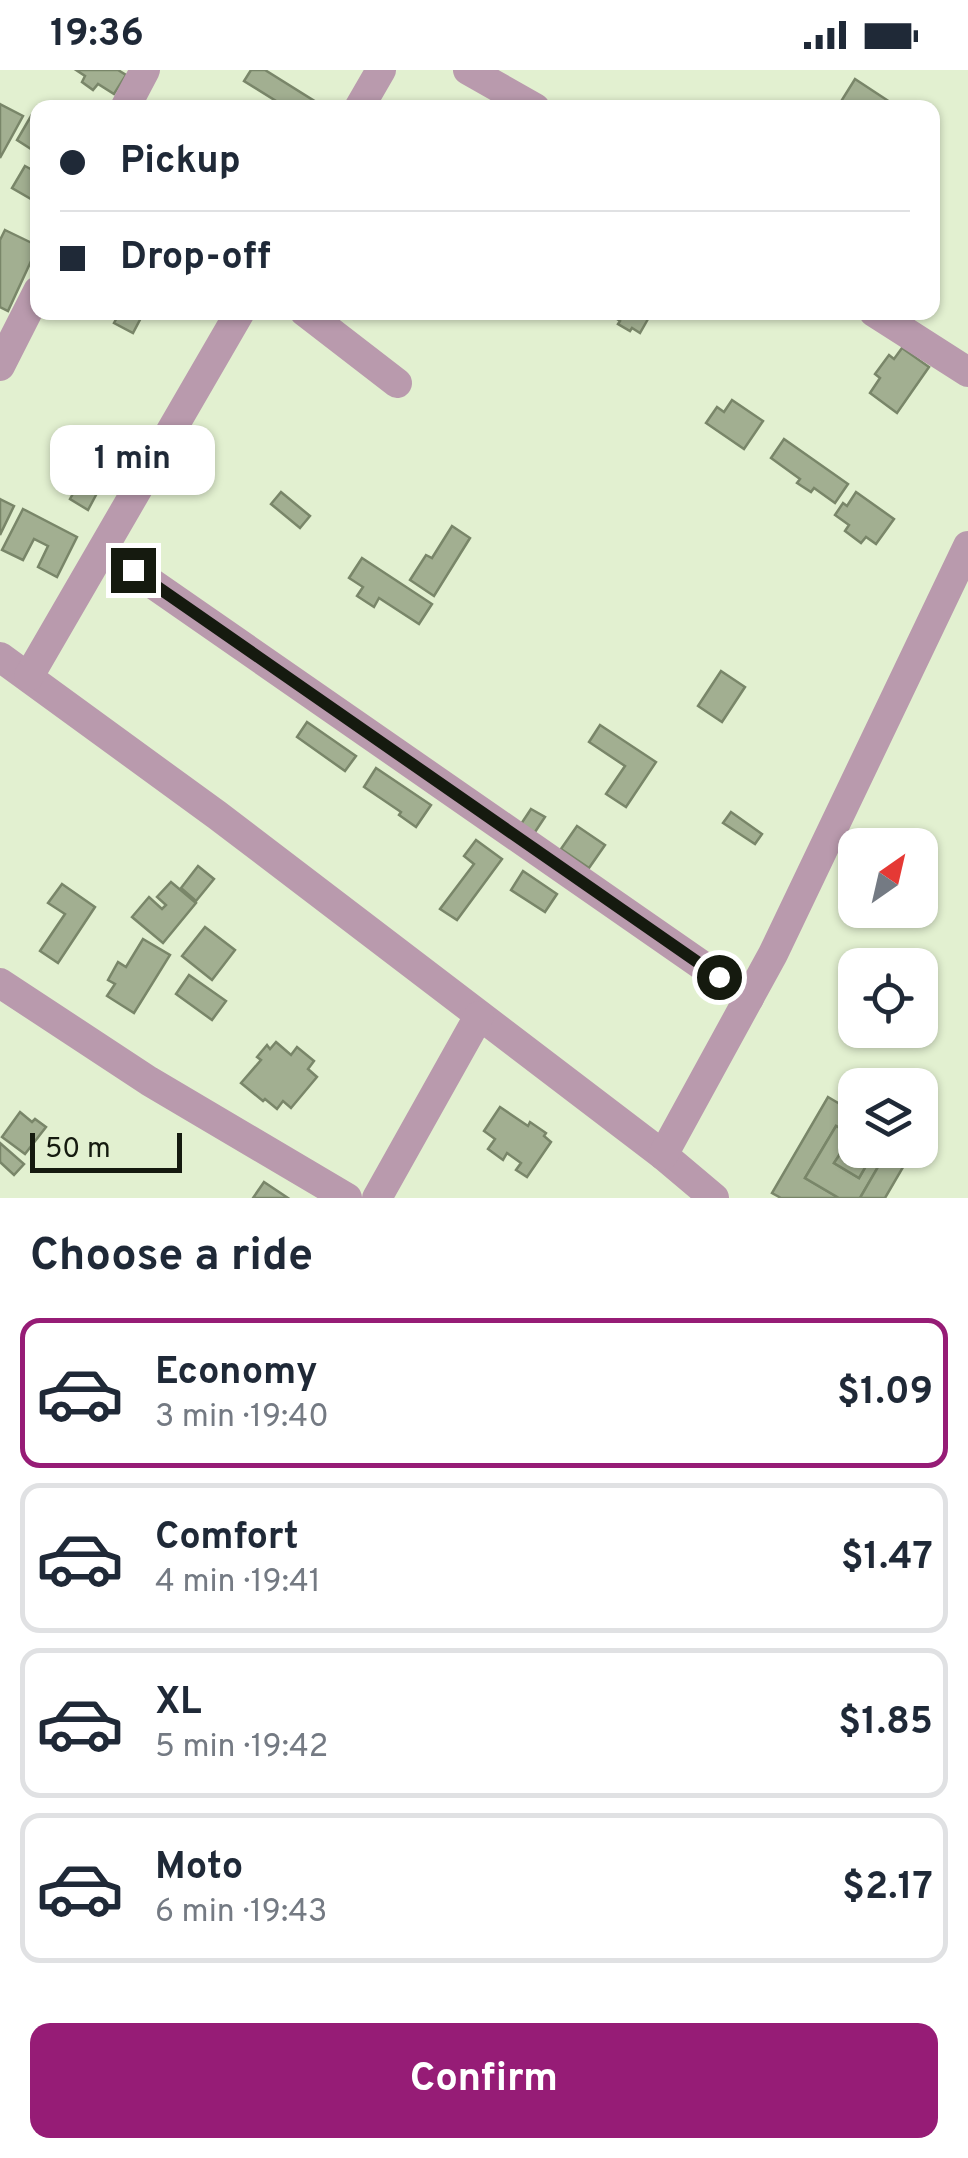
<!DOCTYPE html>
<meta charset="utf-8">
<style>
:root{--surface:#fff;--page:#f2f2f3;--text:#1f2937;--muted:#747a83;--line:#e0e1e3;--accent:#961c76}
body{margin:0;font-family:Overpass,sans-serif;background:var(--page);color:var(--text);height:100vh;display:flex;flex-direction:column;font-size:38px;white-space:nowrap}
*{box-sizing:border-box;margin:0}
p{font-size:32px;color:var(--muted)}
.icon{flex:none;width:55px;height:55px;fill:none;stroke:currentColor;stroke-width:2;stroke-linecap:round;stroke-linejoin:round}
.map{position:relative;height:1128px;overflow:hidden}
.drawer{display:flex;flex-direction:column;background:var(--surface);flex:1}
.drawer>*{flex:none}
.hud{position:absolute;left:30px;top:30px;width:910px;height:220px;border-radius:20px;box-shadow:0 2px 8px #0004;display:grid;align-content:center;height:220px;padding:0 30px;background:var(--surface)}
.needle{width:65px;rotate:34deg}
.tools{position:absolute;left:838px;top:758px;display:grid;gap:20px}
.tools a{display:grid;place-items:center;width:100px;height:100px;border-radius:20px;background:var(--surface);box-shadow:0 2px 8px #0004;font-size:50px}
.scale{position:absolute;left:30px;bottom:25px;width:152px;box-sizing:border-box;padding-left:10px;border:5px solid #151a0f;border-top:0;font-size:28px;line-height:35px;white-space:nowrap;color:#151a0f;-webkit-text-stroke:8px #e2f0d0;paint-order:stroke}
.end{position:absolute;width:45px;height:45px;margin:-22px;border:12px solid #151a0f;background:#fff;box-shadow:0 0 0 5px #fff}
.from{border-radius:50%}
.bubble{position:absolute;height:70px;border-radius:20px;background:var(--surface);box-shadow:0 2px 8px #0004;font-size:32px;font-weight:700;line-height:70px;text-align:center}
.hud b{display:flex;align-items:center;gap:35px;height:95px;font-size:38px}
.hud b+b{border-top:2px solid var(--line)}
.hud i{width:25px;height:25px;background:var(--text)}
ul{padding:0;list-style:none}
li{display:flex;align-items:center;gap:30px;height:150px;margin:0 20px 15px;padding:0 10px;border:5px solid var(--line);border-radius:20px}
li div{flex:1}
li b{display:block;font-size:38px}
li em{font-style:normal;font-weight:700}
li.current{border-color:var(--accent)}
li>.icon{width:90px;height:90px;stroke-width:1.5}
h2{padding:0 30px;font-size:45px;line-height:120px}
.cta{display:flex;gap:20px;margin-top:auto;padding:20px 30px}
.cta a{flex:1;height:115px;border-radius:20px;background:var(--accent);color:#fff;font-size:40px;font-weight:700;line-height:115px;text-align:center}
.status{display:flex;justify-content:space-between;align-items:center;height:70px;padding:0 50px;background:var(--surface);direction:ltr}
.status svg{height:28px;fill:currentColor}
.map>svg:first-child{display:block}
.building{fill:#a2af91;stroke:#798669;stroke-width:2.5;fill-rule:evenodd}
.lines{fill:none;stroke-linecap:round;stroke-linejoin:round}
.minor{stroke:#b99aad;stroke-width:30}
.route{stroke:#151a0f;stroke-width:12}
</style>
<div class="status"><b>19:36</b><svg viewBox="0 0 49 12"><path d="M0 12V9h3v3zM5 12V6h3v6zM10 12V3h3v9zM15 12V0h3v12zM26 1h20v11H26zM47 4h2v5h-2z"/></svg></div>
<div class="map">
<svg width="968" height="1128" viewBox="0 0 968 1128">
<rect width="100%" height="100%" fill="#e2f0d0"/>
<!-- building -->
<g class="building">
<polygon points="76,0 118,0 126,5 114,24 98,14 93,20 82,12 85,6"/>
<polygon points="251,0 265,0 316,32 312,38 283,38 284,36 244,11"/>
<polygon points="855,9 899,38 848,38 840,33"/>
<polygon points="0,34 23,46 0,88"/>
<polygon points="31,46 38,50 38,76 34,74 31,79 17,70"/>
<polygon points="25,96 38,103 38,133 12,118"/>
<polygon points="5,160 38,176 8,241 0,237 0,170"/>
<polygon points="120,242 144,242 133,263 114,253"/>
<polygon points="652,242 640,263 632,258 630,261 618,254 620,251 608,243"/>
<polygon points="902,278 929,297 897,343 870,323 880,308 875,304 889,285 894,289"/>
<polygon points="732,330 763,351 744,379 706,353 717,337 724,342"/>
<polygon points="784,369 848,414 835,433 814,418 811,422 797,413 800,409 771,388"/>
<polygon points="91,381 113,393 88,440 70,429 85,402 81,400"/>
<polygon points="281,422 310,446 300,458 271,434"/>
<polygon points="856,422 894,449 876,474 866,467 861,473 845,461 849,455 835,445 843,433 847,436"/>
<polygon points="0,429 14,436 0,465"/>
<polygon points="23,439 77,467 57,507 38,497 48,476 34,469 23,490 2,480"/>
<polygon points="452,456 470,468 434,526 410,510 426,485 432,488"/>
<polygon points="362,488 432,534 419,554 379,528 374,537 357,526 363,517 349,508"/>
<polygon points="721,601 745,617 722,652 698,636"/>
<polygon points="307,652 356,686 345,701 297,667"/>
<polygon points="600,655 656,692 626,737 606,724 625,696 589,672"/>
<polygon points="376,698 431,735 416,757 399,745 401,742 364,717"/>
<polygon points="531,739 545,747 533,765 519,757"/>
<polygon points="731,742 762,764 755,774 723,753"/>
<polygon points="577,756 605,775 589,798 561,779"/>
<polygon points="476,770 502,789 457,850 440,839 474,794 464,786"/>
<polygon points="198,796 214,809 196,831 181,818"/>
<polygon points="523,801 557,824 545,842 511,820"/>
<polygon points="171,812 196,833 163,873 132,847 149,827 162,839 166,835 157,827"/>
<polygon points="62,814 95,837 58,893 40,881 65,844 48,833"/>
<polygon points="205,857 235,880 212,910 182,886"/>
<polygon points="143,869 170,885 134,943 107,926 115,914 108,910 118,892 126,897"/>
<polygon points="189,905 226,931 212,950 176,924"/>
<polygon points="276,972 291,985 297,977 314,991 308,999 317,1007 291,1038 283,1031 277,1039 265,1029 263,1031 241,1013 261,990 257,987 267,975 270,979"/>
<polygon points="828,1027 855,1043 855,1067 836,1056 805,1108 839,1128 781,1128 772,1123"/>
<polygon points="500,1037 528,1056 530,1052 546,1063 544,1066 551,1072 527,1107 516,1100 521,1093 507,1083 503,1090 488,1079 495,1069 484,1061"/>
<polygon points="20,1042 32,1052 35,1049 46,1057 25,1084 2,1067"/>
<path d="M836,1056L855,1067V1080H877L885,1085L860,1128H839L805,1108ZM846,1075L870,1089L859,1108L834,1093Z"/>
<polygon points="0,1073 24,1094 14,1105 0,1092"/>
<polygon points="846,1075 870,1089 859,1108 834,1093"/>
<polygon points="877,1080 913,1080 885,1128 860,1128 885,1085"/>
<polygon points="264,1112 288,1128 253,1128"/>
</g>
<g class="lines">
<!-- minor -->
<g class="minor">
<polyline points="468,0 535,38"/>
<polyline points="125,38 145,0"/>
<polyline points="359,38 381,0"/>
<polyline points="305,242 397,313"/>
<polyline points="874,242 968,302"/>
<polyline points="0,296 38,221"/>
<polyline points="104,480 749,928"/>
<polyline points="0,587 217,745 663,1085 714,1128"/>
<polyline points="29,606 240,242"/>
<polyline points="0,913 149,1011 347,1128"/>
<polyline points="663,1085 773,884 968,476"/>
<polyline points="377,1128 479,946"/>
</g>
</g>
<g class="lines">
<!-- route -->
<polyline class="route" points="133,500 719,907"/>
</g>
</svg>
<div class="tools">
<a><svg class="needle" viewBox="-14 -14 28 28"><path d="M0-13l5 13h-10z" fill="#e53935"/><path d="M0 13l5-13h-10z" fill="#747a83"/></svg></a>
<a><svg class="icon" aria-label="locate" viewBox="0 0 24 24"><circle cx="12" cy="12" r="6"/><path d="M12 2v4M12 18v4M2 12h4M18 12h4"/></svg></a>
<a><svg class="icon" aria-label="layers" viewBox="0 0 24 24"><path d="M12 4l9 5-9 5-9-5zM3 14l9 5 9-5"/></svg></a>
</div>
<div class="scale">50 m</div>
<i class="end from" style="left:719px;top:907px"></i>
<i class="end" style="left:133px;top:500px"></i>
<div class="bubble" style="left:50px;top:355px;width:165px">1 min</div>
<div class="hud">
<b><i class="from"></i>Pickup</b>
<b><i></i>Drop-off</b>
</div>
</div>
<section class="drawer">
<h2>Choose a ride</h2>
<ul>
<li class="current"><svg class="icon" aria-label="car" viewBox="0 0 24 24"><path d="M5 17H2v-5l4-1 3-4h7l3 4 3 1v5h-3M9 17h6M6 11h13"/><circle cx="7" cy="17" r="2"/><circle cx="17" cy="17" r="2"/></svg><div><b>Economy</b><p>3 min · 19:40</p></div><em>$1.09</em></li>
<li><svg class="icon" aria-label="car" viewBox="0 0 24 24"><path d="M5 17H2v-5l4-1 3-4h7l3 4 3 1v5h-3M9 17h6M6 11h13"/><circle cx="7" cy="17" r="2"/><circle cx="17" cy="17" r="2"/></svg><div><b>Comfort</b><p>4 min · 19:41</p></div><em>$1.47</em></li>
<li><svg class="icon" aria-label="car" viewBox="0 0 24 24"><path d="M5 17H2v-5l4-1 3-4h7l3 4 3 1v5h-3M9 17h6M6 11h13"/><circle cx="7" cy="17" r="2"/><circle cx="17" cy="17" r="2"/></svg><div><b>XL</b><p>5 min · 19:42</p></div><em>$1.85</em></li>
<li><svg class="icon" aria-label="car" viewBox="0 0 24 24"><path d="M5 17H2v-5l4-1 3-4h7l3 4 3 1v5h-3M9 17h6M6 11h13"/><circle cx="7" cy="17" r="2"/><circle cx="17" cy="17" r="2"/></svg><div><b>Moto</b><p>6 min · 19:43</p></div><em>$2.17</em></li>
</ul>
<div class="cta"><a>Confirm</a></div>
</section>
